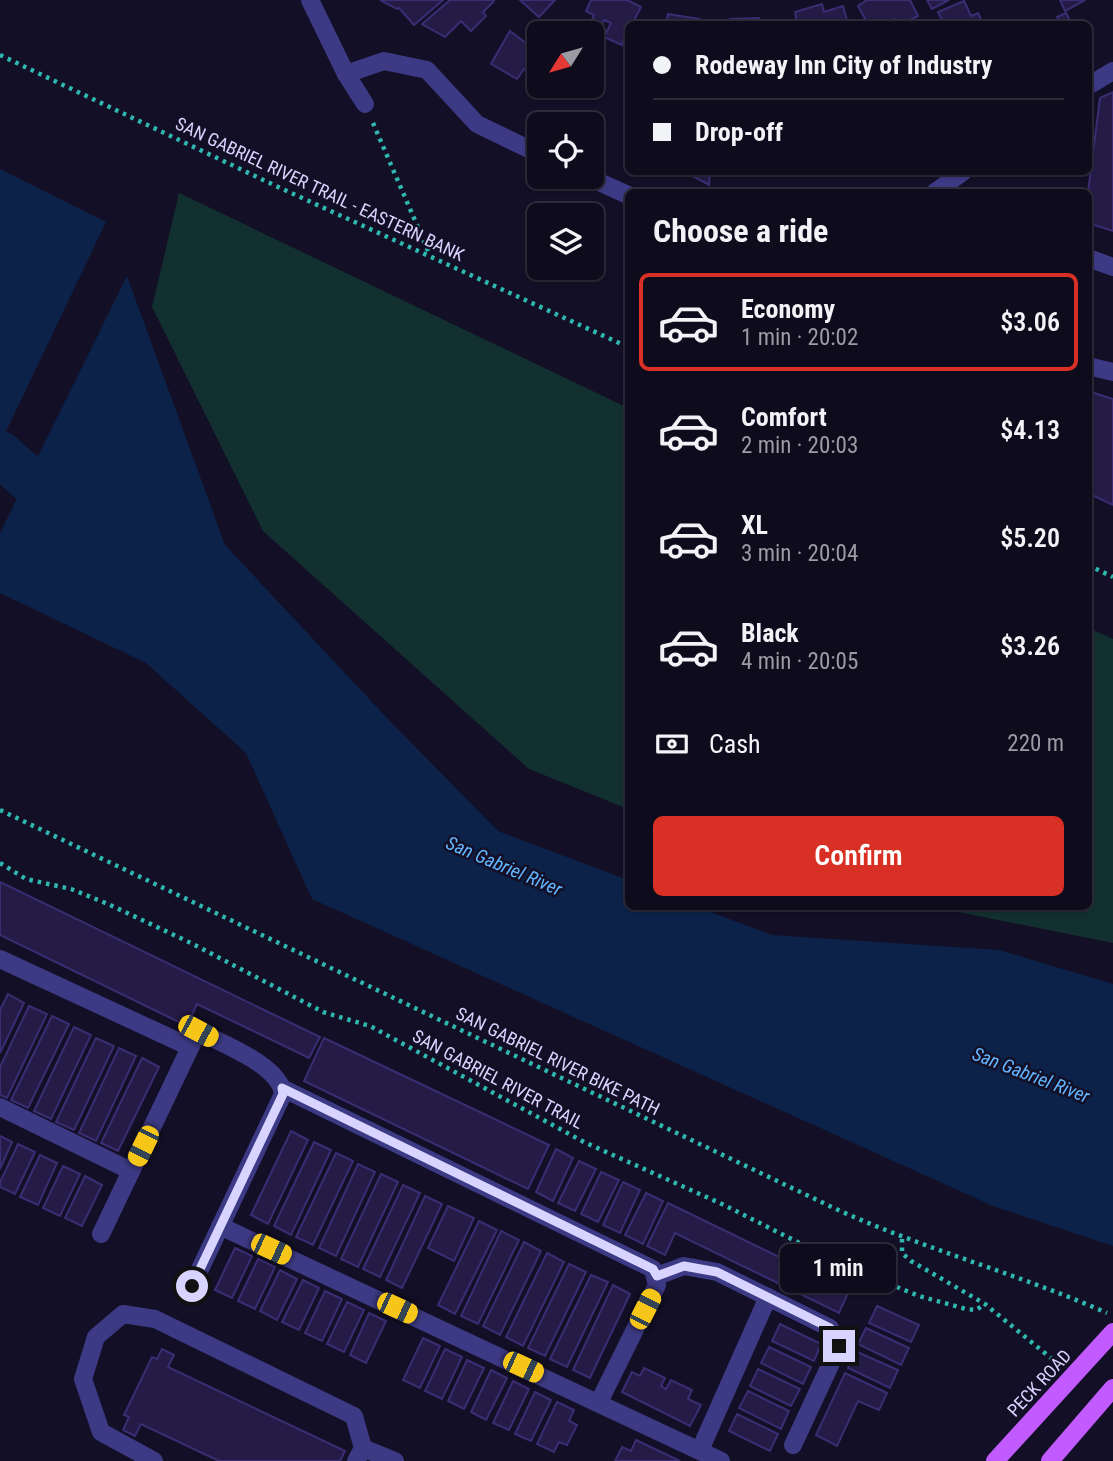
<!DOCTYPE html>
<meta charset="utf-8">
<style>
:root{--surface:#0e0b1c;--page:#171425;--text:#f1f3f6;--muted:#9b9ba3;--line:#2e2b3b;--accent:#d93025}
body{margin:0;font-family:"Roboto Condensed",sans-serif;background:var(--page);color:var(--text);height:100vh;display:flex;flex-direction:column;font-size:26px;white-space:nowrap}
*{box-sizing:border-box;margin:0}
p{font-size:23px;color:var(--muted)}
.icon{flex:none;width:38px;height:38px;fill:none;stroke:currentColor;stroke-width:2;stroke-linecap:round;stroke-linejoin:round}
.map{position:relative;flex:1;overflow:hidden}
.sheet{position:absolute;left:625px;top:189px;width:467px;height:721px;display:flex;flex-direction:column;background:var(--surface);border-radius:10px;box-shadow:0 2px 5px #0004,0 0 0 2px var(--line)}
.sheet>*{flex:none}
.banner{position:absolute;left:625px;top:21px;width:467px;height:154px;border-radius:10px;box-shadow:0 2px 5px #0004,0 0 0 2px var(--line);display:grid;align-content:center;height:154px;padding:0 28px;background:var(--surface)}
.needle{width:46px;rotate:233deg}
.buttons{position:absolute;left:527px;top:21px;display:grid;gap:14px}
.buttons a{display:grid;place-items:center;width:77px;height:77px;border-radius:10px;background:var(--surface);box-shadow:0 2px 5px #0004,0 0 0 2px var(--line);font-size:35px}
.end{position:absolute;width:32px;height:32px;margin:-16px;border:9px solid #d9d4ff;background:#111;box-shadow:0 0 0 4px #111}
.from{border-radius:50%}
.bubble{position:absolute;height:49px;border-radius:10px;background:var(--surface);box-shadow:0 2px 5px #0004,0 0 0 2px var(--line);font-size:23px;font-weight:600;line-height:49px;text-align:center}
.car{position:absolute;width:21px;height:42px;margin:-21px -10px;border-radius:9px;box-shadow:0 0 5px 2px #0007;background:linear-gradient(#f5c518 24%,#345 0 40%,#f5c518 0 76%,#345 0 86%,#f5c518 0)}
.banner b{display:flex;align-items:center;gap:24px;height:66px;font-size:26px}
.banner b+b{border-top:2px solid var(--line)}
.banner i{width:18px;height:18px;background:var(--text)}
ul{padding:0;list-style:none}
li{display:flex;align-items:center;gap:21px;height:98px;margin:0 14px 10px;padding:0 14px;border:4px solid transparent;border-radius:10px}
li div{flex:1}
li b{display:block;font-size:26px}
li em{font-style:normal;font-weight:600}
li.current{border-color:var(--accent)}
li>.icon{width:63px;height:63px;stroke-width:1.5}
h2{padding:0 28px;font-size:32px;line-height:84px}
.pay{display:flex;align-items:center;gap:18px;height:77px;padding:0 28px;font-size:26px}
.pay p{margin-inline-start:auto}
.primary-button{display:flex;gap:14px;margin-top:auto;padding:14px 28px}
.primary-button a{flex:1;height:80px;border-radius:10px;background:var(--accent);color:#fff;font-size:28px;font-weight:600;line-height:80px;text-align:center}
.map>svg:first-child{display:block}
.green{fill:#12302f}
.water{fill:#0c2248}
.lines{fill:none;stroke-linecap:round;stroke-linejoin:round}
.river{stroke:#0c2248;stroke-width:46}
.building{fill:#241b47;stroke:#3b2d73;stroke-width:2}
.path{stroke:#2fb8b0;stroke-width:4.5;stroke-dasharray:3.5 5;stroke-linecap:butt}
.minor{stroke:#3d3a85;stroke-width:18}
.major{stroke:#c25bff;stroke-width:18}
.route{stroke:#d9d4ff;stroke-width:9}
.labels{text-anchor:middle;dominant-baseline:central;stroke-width:5;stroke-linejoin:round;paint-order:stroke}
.street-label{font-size:18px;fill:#d9d4ff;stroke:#130f26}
.water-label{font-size:19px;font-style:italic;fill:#62b6ff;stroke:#130f26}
</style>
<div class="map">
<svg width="1113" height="1461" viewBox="0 0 1113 1461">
<rect width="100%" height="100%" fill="#130f26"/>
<!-- green -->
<g class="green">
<polygon points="179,193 628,408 628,809 529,769 263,531 152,307"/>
<polygon points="1089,628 1113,639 1113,943 933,907 1088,906"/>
</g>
<!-- water -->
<g class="water">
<polygon points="0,169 106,222 0,444"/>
<polygon points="127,276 225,545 388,719 498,831 628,880 628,906 697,907 772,935 999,950 1113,984 1113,1246 993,1206 312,899 246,753 146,663 0,593 0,533"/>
</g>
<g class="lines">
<!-- river -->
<polyline class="river" points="0,454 74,519"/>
</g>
<!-- building -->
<g class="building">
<polygon points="380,0 443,0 414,25 399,8 397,9"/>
<polygon points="450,0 494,0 494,1 483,12 486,16 471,31 461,21 445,37 422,24"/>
<polygon points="520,0 555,0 539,17"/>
<polygon points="591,0 627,0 641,7 632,24 628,24 622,45 604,37 611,23 604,20 601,26 591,22 594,15 586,11"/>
<polygon points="910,0 918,16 902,24 895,19 890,24 889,22 868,24 858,6 867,0"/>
<polygon points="927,0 949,0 932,9"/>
<polygon points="1060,0 1085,0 1065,11"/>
<polygon points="964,1 971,16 978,13 982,21 976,24 944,24 938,12"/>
<polygon points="822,4 824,12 843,6 848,24 797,24 795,12"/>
<polygon points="1066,13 1072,24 1061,24 1057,17"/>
<polygon points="668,14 699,19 713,24 666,24"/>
<polygon points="759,18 760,24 731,24 730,19"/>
<polygon points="510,31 539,53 528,71 524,69 517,79 491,64"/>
<polygon points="1113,92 1113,231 1088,223 1088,192 1100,98"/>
<polygon points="685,172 710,172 709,185"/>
<polygon points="1088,391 1113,399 1113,505 1088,493"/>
<polygon points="0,882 320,1037 309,1058 197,1004 187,1026 0,935"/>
<polygon points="8,994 24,1003 0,1053 0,1010"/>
<polygon points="29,1006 47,1014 7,1098 0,1095 0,1067"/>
<polygon points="52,1016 69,1024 28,1108 11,1100"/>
<polygon points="74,1027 91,1035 51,1119 34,1111"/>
<polygon points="96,1038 114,1046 74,1130 56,1122"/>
<polygon points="324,1038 549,1145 528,1189 304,1081"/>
<polygon points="119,1048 136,1056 96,1141 79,1133"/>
<polygon points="142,1058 159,1067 118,1151 101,1143"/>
<polygon points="291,1131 308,1140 268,1224 251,1215"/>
<polygon points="0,1136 12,1142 0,1169"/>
<polygon points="314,1142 331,1150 291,1235 274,1226"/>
<polygon points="18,1144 35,1152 15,1194 0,1187 0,1182"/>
<polygon points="556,1149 573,1158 553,1201 536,1192"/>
<polygon points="336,1153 353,1161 313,1245 296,1237"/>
<polygon points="40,1155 57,1163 38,1205 20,1197"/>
<polygon points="579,1161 596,1169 575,1211 558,1203"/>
<polygon points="358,1164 375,1172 336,1256 319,1248"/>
<polygon points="63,1166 80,1174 60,1216 43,1208"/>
<polygon points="601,1172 619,1180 598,1222 581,1214"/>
<polygon points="381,1174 398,1182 358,1267 341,1259"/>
<polygon points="85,1176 102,1185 82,1226 65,1218"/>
<polygon points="623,1182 640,1190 620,1233 603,1225"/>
<polygon points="403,1185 420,1193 380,1277 363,1269"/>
<polygon points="646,1193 663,1201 643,1244 625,1235"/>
<polygon points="425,1196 442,1204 402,1288 386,1280"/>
<polygon points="668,1203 849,1291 839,1313 675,1233 665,1255 647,1246"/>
<polygon points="448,1206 474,1218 454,1261 428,1248"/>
<polygon points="479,1221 497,1230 455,1314 438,1305"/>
<polygon points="501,1231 519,1240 478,1324 461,1316"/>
<polygon points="524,1242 541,1251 500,1335 483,1326"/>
<polygon points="235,1248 252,1256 232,1298 215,1290"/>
<polygon points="547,1253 564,1262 523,1346 506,1337"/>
<polygon points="258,1259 275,1267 255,1309 238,1301"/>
<polygon points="569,1264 586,1272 545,1356 528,1348"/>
<polygon points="280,1270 297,1279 277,1320 260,1311"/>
<polygon points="591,1275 608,1282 567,1367 550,1359"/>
<polygon points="303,1280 319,1288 299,1330 282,1322"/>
<polygon points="613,1285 630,1294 590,1378 573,1370"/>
<polygon points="325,1291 342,1299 322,1341 305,1333"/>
<polygon points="347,1302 364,1310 344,1352 327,1344"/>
<polygon points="877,1306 919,1325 911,1342 869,1323"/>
<polygon points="369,1313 386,1321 366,1363 350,1355"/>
<polygon points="780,1324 821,1344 814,1361 772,1341"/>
<polygon points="866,1328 909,1348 901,1365 858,1344"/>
<polygon points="423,1338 440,1346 420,1388 403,1380"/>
<polygon points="769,1347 811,1367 803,1384 761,1363"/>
<polygon points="162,1349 174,1355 168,1367 345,1451 340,1461 219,1461 141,1424 135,1436 123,1430 129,1417 124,1415 152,1357 157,1359"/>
<polygon points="445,1349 462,1357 442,1399 425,1391"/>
<polygon points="855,1351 898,1370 890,1388 848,1368"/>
<polygon points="467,1360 484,1368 464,1409 448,1401"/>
<polygon points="644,1368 665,1378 661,1386 666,1389 671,1380 692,1390 688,1399 701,1405 690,1426 622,1392 632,1372 640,1376"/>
<polygon points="758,1369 800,1389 791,1406 750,1386"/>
<polygon points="491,1370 507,1378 486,1420 471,1412"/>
<polygon points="845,1373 887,1393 879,1410 858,1401 837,1446 816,1435"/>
<polygon points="513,1381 529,1389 509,1430 493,1423"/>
<polygon points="748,1391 789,1411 781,1429 739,1408"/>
<polygon points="535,1392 551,1400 531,1441 515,1434"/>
<polygon points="557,1402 574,1410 569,1421 577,1425 567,1445 559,1442 554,1452 537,1444"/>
<polygon points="737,1414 778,1434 770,1451 729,1431"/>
<polygon points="636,1440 680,1461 615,1461 622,1447 631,1451"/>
</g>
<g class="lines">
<!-- path -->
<g class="path">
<polyline points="0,55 276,186 628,347"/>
<polyline points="373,123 429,253"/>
<polyline points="1088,565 1113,577"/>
<path d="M0,810L836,1209C926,1250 1019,1274 1107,1313"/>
<polyline points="0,863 26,879 71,889 108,904 191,943 323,1012 370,1026 584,1142 722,1204 845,1266 919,1296 966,1309 976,1310 985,1304"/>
<polyline points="902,1239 902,1253 911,1261 985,1304 1057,1363"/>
</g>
<!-- minor -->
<g class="minor">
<polyline points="310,0 346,74 365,104"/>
<polyline points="346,74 384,61 427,70 477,124 539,154"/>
<polyline points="1088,86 1113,71"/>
<polyline points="588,177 628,195"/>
<polyline points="935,192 963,172"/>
<polyline points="1088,258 1113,267"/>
<polyline points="1088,366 1113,372"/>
<polyline points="0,959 190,1047"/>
<polyline points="282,1088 653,1269 657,1285 599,1402"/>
<polyline points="0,1107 131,1171"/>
<polyline points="220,1226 721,1461"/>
<path d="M101,1234L198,1031C222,1044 280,1065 283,1094L192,1286"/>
<polyline points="657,1276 684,1266 717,1272 830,1328 839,1346 793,1445"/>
<polyline points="363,1448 395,1461"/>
<polyline points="700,1450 768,1297"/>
<polyline points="154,1461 101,1432 83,1379 96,1337 123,1314 155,1319 354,1416 363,1448 356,1461"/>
</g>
<!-- major -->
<g class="major">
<polyline points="995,1461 1113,1332"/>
<polyline points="1050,1461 1113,1388"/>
</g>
</g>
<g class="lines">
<!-- route -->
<polyline class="route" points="192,1286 283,1094 282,1088 653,1269 657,1276 684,1266 717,1272 830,1328 837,1336 839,1346"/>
</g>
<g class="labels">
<!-- street labels -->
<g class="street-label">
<text transform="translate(320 189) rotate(25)">SAN GABRIEL RIVER TRAIL - EASTERN BANK</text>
<text transform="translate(558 1061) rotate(26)">SAN GABRIEL RIVER BIKE PATH</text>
<text transform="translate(498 1079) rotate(28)">SAN GABRIEL RIVER TRAIL</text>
<text transform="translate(1039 1383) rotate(-47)">PECK ROAD</text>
</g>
<!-- water labels -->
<g class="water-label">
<text transform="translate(504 866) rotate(23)">San Gabriel River</text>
<text transform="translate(1031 1075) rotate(21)">San Gabriel River</text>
</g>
</g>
</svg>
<div class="buttons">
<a><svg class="needle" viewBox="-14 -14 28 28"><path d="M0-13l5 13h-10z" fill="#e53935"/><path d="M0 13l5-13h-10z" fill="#9b9ba3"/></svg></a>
<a><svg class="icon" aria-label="locate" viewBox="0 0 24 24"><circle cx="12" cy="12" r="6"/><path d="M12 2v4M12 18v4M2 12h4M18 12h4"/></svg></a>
<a><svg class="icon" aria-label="layers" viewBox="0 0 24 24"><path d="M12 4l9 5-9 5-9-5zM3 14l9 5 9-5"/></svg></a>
</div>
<i class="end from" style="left:192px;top:1286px"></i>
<i class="end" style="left:839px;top:1346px"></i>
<div class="bubble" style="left:780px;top:1244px;width:116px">1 min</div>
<i class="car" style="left:198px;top:1031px;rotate:118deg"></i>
<i class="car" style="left:143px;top:1146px;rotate:206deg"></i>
<i class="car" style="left:271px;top:1249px;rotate:115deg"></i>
<i class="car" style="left:397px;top:1308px;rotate:115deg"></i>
<i class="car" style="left:645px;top:1309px;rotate:27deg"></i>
<i class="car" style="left:523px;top:1367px;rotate:115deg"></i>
<div class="banner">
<b><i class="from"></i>Rodeway Inn City of Industry</b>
<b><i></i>Drop-off</b>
</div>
<section class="sheet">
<h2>Choose a ride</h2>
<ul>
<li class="current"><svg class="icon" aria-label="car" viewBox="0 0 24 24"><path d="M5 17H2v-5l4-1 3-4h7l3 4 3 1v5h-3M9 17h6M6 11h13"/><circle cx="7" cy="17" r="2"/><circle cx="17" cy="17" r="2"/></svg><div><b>Economy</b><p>1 min · 20:02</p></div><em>$3.06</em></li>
<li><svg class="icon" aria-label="car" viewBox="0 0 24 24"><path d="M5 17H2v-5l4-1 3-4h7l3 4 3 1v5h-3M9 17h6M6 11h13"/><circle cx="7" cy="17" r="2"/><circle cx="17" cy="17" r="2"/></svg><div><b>Comfort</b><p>2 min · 20:03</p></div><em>$4.13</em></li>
<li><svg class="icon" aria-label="car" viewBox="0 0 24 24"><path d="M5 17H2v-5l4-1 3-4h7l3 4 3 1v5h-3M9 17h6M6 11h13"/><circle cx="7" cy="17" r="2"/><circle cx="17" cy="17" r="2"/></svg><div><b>XL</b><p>3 min · 20:04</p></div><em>$5.20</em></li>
<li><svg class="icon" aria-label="car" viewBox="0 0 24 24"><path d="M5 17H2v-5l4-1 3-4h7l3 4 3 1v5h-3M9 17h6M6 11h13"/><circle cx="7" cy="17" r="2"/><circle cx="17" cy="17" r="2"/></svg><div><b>Black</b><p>4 min · 20:05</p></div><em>$3.26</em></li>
</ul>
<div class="pay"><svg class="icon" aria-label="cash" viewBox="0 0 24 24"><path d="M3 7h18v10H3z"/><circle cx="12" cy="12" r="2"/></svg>Cash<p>220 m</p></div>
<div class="primary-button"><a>Confirm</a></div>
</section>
</div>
